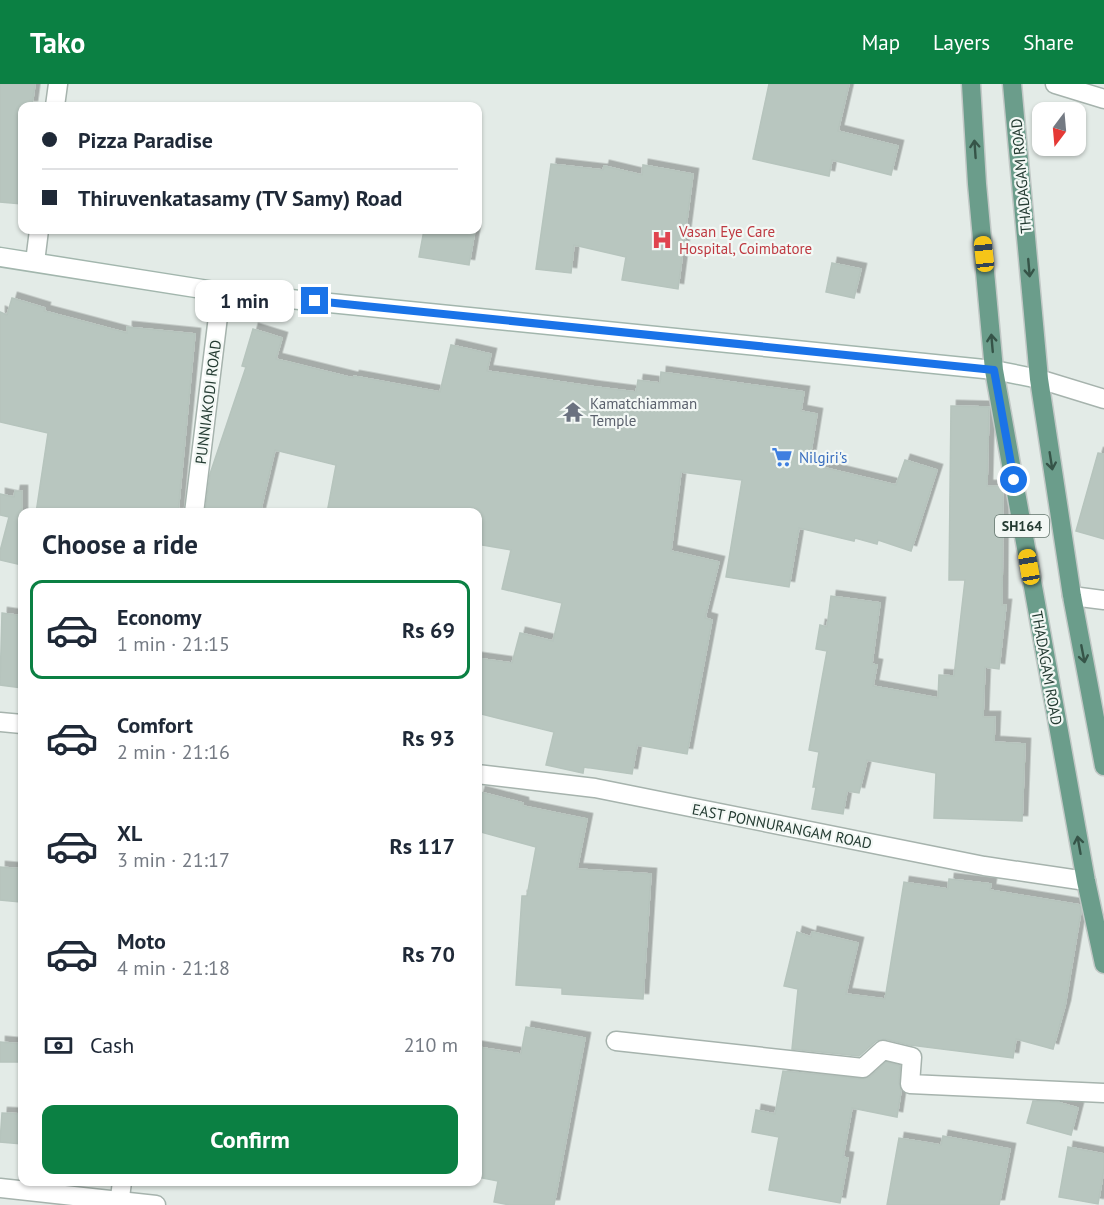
<!DOCTYPE html>
<meta charset="utf-8">
<style>
:root{--surface:#fff;--page:#f2f2f3;--text:#1f2937;--muted:#747a83;--line:#e0e1e3;--accent:#0b8043}
body{margin:0;font-family:"PT Sans",sans-serif;background:var(--page);color:var(--text);height:100vh;display:flex;flex-direction:column;font-size:22px;white-space:nowrap}
*{box-sizing:border-box;margin:0}
p{font-size:20px;color:var(--muted)}
.icon{flex:none;width:33px;height:33px;fill:none;stroke:currentColor;stroke-width:2;stroke-linecap:round;stroke-linejoin:round}
.map{position:relative;flex:1;overflow:hidden}
.details{position:absolute;left:18px;top:424px;width:464px;height:678px;display:flex;flex-direction:column;background:var(--surface);border-radius:12px;box-shadow:0 2px 4px #0004}
.details>*{flex:none}
.hud{position:absolute;left:18px;top:18px;width:464px;height:132px;border-radius:12px;box-shadow:0 2px 4px #0004;display:grid;align-content:center;height:132px;padding:0 24px;background:var(--surface)}
.needle{width:39px;rotate:196deg}
.fabs{position:absolute;left:1032px;top:18px;display:grid;gap:12px}
.fabs a{display:grid;place-items:center;width:54px;height:54px;border-radius:12px;background:var(--surface);box-shadow:0 2px 4px #0004;font-size:30px}
.end{position:absolute;width:27px;height:27px;margin:-14px;border:8px solid #1a73e8;background:#fff;box-shadow:0 0 0 3px #fff}
.from{border-radius:50%}
.bubble{position:absolute;height:42px;border-radius:12px;background:var(--surface);box-shadow:0 2px 4px #0004;font-size:20px;font-weight:600;line-height:42px;text-align:center}
.car{position:absolute;width:18px;height:36px;margin:-18px -9px;border-radius:8px;box-shadow:0 0 4px 2px #0007;background:linear-gradient(#f5c518 24%,#345 0 40%,#f5c518 0 76%,#345 0 86%,#f5c518 0)}
.hud b{display:flex;align-items:center;gap:21px;height:57px;font-size:22px}
.hud b+b{border-top:2px solid var(--line)}
.hud i{width:15px;height:15px;background:var(--text)}
ul{padding:0;list-style:none}
li{display:flex;align-items:center;gap:18px;height:99px;margin:0 12px 9px;padding:0 12px;border:3px solid transparent;border-radius:12px}
li div{flex:1}
li b{display:block;font-size:22px}
li em{font-style:normal;font-weight:600}
li.on{border-color:var(--accent)}
li>.icon{width:54px;height:54px;stroke-width:1.5}
h2{padding:0 24px;font-size:27px;line-height:72px}
.pay{display:flex;align-items:center;gap:15px;height:66px;padding:0 24px;font-size:22px}
.pay p{margin-inline-start:auto}
.action{display:flex;gap:12px;margin-top:auto;padding:12px 24px}
.action a{flex:1;height:69px;border-radius:12px;background:var(--accent);color:#fff;font-size:24px;font-weight:600;line-height:69px;text-align:center}
header{display:flex;align-items:center;gap:36px;box-sizing:border-box;height:84px;padding:0 30px;background:var(--accent);color:#fff}
header strong{font-size:28px}
nav{display:flex;gap:33px;margin-inline-start:auto;font-size:21px}
.map>svg:first-child{display:block}
.building{fill:#b8c6bf;stroke:#b6c4bd;stroke-width:1.5;filter:url(#shadow)}
.lines{fill:none;stroke-linecap:round;stroke-linejoin:round}
.street-casing{stroke:#a6b3ad;stroke-width:21}
.secondary-casing{stroke:#a2b6ad;stroke-width:21}
.primary-casing{stroke:#c2c8c6;stroke-width:21}
.street{stroke:#fff;stroke-width:18}
.secondary{stroke:#fff;stroke-width:18}
.primary{stroke:#6b9d8b;stroke-width:18}
.oneway{stroke:#365448}
.route{stroke:#1a73e8;stroke-width:8}
.labels{text-anchor:middle;dominant-baseline:central;stroke-width:4.5;stroke-linejoin:round;paint-order:stroke}
.shield{fill:#f3f8f5;stroke:#62746c;stroke-width:1.5}
.shield-label{font-size:14px;font-weight:bold;fill:#243b32}
.street-label{font-size:15px;fill:#243b32;stroke:#f3f8f5}
.health-label{font-size:15px;fill:#be3a42;stroke:#f3f8f5;text-anchor:start}
.worship-label{font-size:15px;fill:#5b616d;stroke:#f3f8f5;text-anchor:start}
.shop-label{font-size:15px;fill:#366cbe;stroke:#f3f8f5;text-anchor:start}
</style>
<header>
<strong>Tako</strong>
<nav><a>Map</a><a>Layers</a><a>Share</a></nav>
</header>
<div class="map">
<svg width="1104" height="1121" viewBox="0 0 1104 1121">
<defs>
<filter id="shadow"><feDropShadow dx="5.5" dy="-5.5" stdDeviation="0" flood-color="#0004"/></filter>
</defs>
<rect width="100%" height="100%" fill="#e3ebe7"/>
<!-- building -->
<g class="building">
<polygon points="0,0 35,0 32,22 22,22 22,120 0,118"/>
<polygon points="769,0 849,0 838,47 898,62 891,91 832,76 829,92 753,75"/>
<polygon points="551,80 603,86 604,82 642,91 643,81 693,90 678,205 622,196 626,173 574,161 571,189 536,185"/>
<polygon points="424,146 475,146 469,181 419,173"/>
<polygon points="832,179 861,185 854,214 826,208"/>
<polygon points="12,214 45,224 44,227 127,249 127,243 195,250 178,429 36,429 48,349 0,338 0,228 7,231"/>
<polygon points="253,245 282,254 276,275 353,294 354,292 440,308 451,261 491,270 487,287 596,303 636,308 638,296 660,299 661,288 804,308 801,327 817,330 809,380 896,401 905,376 937,386 911,467 878,456 877,460 855,454 854,457 799,444 789,503 726,493 742,396 681,388 671,467 719,478 705,534 712,536 687,670 637,661 632,690 584,683 583,689 546,681 554,648 477,629 477,574 512,579 520,549 553,557 562,519 502,505 511,466 477,460 477,429 327,429 336,381 275,366 260,429 205,429 210,390 246,283 242,282"/>
<polygon points="951,322 989,323 987,402 1003,402 1002,521 1006,521 999,585 985,583 983,633 995,633 994,658 1025,660 1022,737 934,734 936,689 867,676 859,709 847,707 843,730 812,725 816,703 813,703 819,668 809,666 827,567 816,565 820,541 827,543 831,512 880,519 872,580 877,581 873,602 938,614 939,591 954,592 965,496 949,496"/>
<polygon points="1098,369 1104,370 1104,455 1076,447"/>
<polygon points="15,407 22,407 22,481 0,476 0,467 9,433 0,431 0,410 14,413"/>
<polygon points="2,529 22,532 22,604 0,601"/>
<polygon points="480,708 523,719 523,722 587,735 577,785 651,790 643,915 562,910 562,904 516,901 522,812 527,812 536,763 477,747 477,718"/>
<polygon points="0,783 22,785 20,818 0,816"/>
<polygon points="949,795 991,800 990,806 1080,821 1081,827 1065,922 1053,965 1016,955 1013,974 910,961 885,955 876,957 859,972 792,965 798,905 784,902 797,848 811,853 812,848 858,859 846,910 885,915 904,798 948,805"/>
<polygon points="526,943 585,954 554,1121 510,1121 494,1118 498,1097 477,1093 477,963 521,970"/>
<polygon points="0,958 22,960 22,978 0,978"/>
<polygon points="886,978 900,982 899,999 901,1007 897,1033 852,1024 843,1073 848,1074 840,1119 769,1106 779,1053 752,1048 756,1026 775,1030 783,987 862,995 870,993"/>
<polygon points="1033,1017 1057,1018 1078,1024 1071,1051 1027,1039"/>
<polygon points="2,1029 22,1030 22,1060 0,1058"/>
<polygon points="943,1052 1010,1065 999,1121 887,1121 899,1054 941,1061"/>
<polygon points="1068,1063 1104,1070 1104,1085 1098,1120 1059,1113"/>
</g>
<g class="lines">
<!-- street casing -->
<g class="street-casing">
<g id="street">
<polyline points="1055,0 1104,15"/>
<polyline points="55,22 58,0"/>
<polyline points="35,178 39,146"/>
<polyline points="1039,295 1104,315"/>
<polyline points="194,429 221,208"/>
<polyline points="1072,512 1104,516"/>
<polyline points="0,638 22,640"/>
<polyline points="477,690 595,704 984,782 1086,797"/>
<polyline points="616,957 863,984 883,966 912,973 910,1000 1104,1009"/>
<polyline points="0,1104 156,1121"/>
<polyline points="119,1121 122,1098"/>
</g>
</g>
<!-- secondary casing -->
<g class="secondary-casing">
<polyline id="secondary" points="0,173 221,208 994,286 1039,295"/>
</g>
<!-- primary casing -->
<g class="primary-casing">
<g id="primary">
<polyline points="971,0 977,100 994,286 1086,797 1104,880"/>
<polyline points="1012,0 1039,295 1072,512 1104,682"/>
</g>
</g>
<!-- street -->
<use href="#street" class="street"/>
<!-- secondary -->
<use href="#secondary" class="secondary"/>
<!-- primary -->
<use href="#primary" class="primary"/>
</g>
<!-- one-way arrows -->
<defs><path id="oneway-shaft" d="M-6 0H5M1.5-3L5.5 0L1.5 3" fill="none" stroke-width="1.6" stroke-linecap="round" stroke-linejoin="round" transform="scale(1.5)"/></defs>
<g class="oneway">
<use href="#oneway-shaft" transform="translate(975 65) rotate(-94)"/>
<use href="#oneway-shaft" transform="translate(1029 184) rotate(85)"/>
<use href="#oneway-shaft" transform="translate(992 259) rotate(-95)"/>
<use href="#oneway-shaft" transform="translate(1051 377) rotate(81)"/>
<use href="#oneway-shaft" transform="translate(1083 570) rotate(79)"/>
<use href="#oneway-shaft" transform="translate(1079 761) rotate(-100)"/>
</g>
<g class="lines">
<!-- route -->
<polyline class="route" points="315,217 994,286 1014,396"/>
</g>
<!-- icons -->
<defs>
<g id="hospital-bare" transform="scale(1.62)"><path d="M-5-5h3v3.5h4V-5h3V5h-3V1.5h-4V5h-3Z" fill="#e0444e" stroke="#f3f8f5" stroke-width="2.5" paint-order="stroke"/></g>
<g id="temple-bare" transform="scale(1.62)"><path d="M0-6L5-2H3V0L6.5 2.5H4V6H1.5V3h-3V6H-4V2.5H-6.5L-3 0V-2H-5Z" fill="#6b7280" stroke="#f3f8f5" stroke-width="2.5" paint-order="stroke"/></g>
<g id="supermarket-bare" transform="scale(1.62)"><path d="M-6-5.5h2.5l.6 2H6L4.5 2H-2.5L-4.4-4H-6ZM-1.5 3.2a1.3 1.3 0 1 0 .1 0ZM3 3.2a1.3 1.3 0 1 0 .1 0Z" fill="#3f7fe0" stroke="#f3f8f5" stroke-width="2.5" paint-order="stroke"/></g>
</defs>
<g fill-rule="evenodd">
<use href="#hospital-bare" x="662" y="156"/>
<use href="#temple-bare" x="573" y="328"/>
<use href="#supermarket-bare" x="782" y="373"/>
</g>
<g class="labels">
<!-- shield labels -->
<rect class="shield" x="995" y="431" width="54" height="22" rx="4.5"/>
<g class="shield-label">
<text x="1022" y="442">SH164</text>
</g>
<!-- street labels -->
<g class="street-label">
<text transform="translate(1021 92) rotate(-95)">THADAGAM ROAD</text>
<text transform="translate(208 318) rotate(-83)">PUNNIAKODI ROAD</text>
<text transform="translate(1047 584) rotate(80)">THADAGAM ROAD</text>
<text transform="translate(782 742) rotate(11)">EAST PONNURANGAM ROAD</text>
</g>
<!-- health labels -->
<g class="health-label">
<text x="679" y="147">Vasan Eye Care<tspan x="679" dy="17">Hospital, Coimbatore</tspan></text>
</g>
<!-- worship labels -->
<g class="worship-label">
<text x="590" y="319">Kamatchiamman<tspan x="590" dy="17">Temple</tspan></text>
</g>
<!-- shop labels -->
<g class="shop-label">
<text x="799" y="373">Nilgiri's</text>
</g>
</g>
</svg>
<div class="fabs">
<a><svg class="needle" viewBox="-14 -14 28 28"><path d="M0-13l5 13h-10z" fill="#e53935"/><path d="M0 13l5-13h-10z" fill="#747a83"/></svg></a>
</div>
<i class="end from" style="left:1014px;top:396px"></i>
<i class="end" style="left:315px;top:217px"></i>
<div class="bubble" style="left:195px;top:196px;width:99px">1 min</div>
<i class="car" style="left:984px;top:170px;rotate:354deg"></i>
<i class="car" style="left:1029px;top:483px;rotate:350deg"></i>
<div class="hud">
<b><i class="from"></i>Pizza Paradise</b>
<b><i></i>Thiruvenkatasamy (TV Samy) Road</b>
</div>
<section class="details">
<h2>Choose a ride</h2>
<ul>
<li class="on"><svg class="icon" aria-label="car" viewBox="0 0 24 24"><path d="M5 17H2v-5l4-1 3-4h7l3 4 3 1v5h-3M9 17h6M6 11h13"/><circle cx="7" cy="17" r="2"/><circle cx="17" cy="17" r="2"/></svg><div><b>Economy</b><p>1 min · 21:15</p></div><em>Rs 69</em></li>
<li><svg class="icon" aria-label="car" viewBox="0 0 24 24"><path d="M5 17H2v-5l4-1 3-4h7l3 4 3 1v5h-3M9 17h6M6 11h13"/><circle cx="7" cy="17" r="2"/><circle cx="17" cy="17" r="2"/></svg><div><b>Comfort</b><p>2 min · 21:16</p></div><em>Rs 93</em></li>
<li><svg class="icon" aria-label="car" viewBox="0 0 24 24"><path d="M5 17H2v-5l4-1 3-4h7l3 4 3 1v5h-3M9 17h6M6 11h13"/><circle cx="7" cy="17" r="2"/><circle cx="17" cy="17" r="2"/></svg><div><b>XL</b><p>3 min · 21:17</p></div><em>Rs 117</em></li>
<li><svg class="icon" aria-label="car" viewBox="0 0 24 24"><path d="M5 17H2v-5l4-1 3-4h7l3 4 3 1v5h-3M9 17h6M6 11h13"/><circle cx="7" cy="17" r="2"/><circle cx="17" cy="17" r="2"/></svg><div><b>Moto</b><p>4 min · 21:18</p></div><em>Rs 70</em></li>
</ul>
<div class="pay"><svg class="icon" aria-label="cash" viewBox="0 0 24 24"><path d="M3 7h18v10H3z"/><circle cx="12" cy="12" r="2"/></svg>Cash<p>210 m</p></div>
<div class="action"><a>Confirm</a></div>
</section>
</div>
